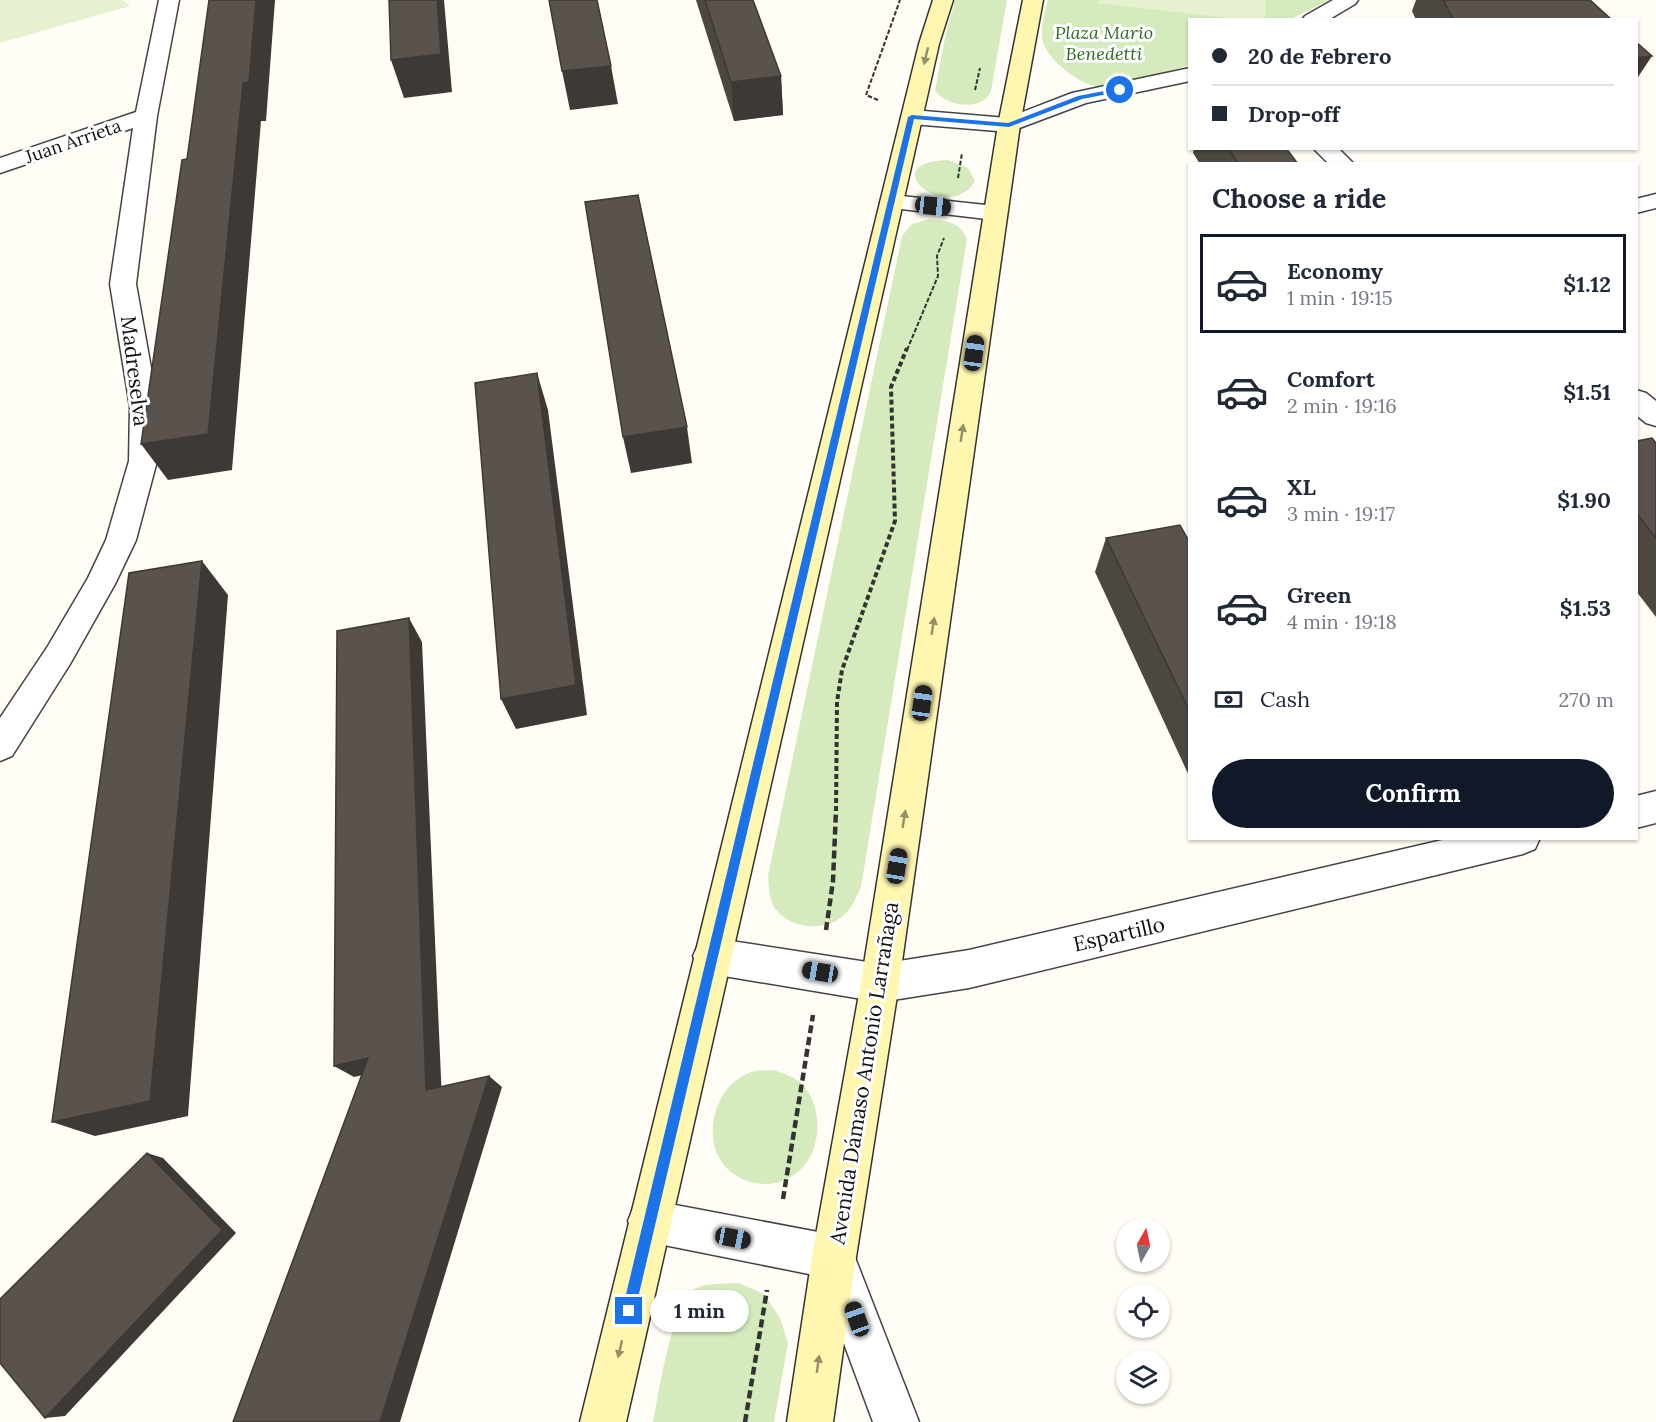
<!DOCTYPE html>
<meta charset="utf-8">
<style>
:root{--surface:#fff;--page:#f6f6f7;--text:#1f2937;--muted:#747a83;--line:#e0e1e3;--accent:#111827}
body{margin:0;font-family:Lora,serif;background:var(--page);color:var(--text);height:100vh;display:flex;flex-direction:column;font-size:22px;white-space:nowrap}
*{box-sizing:border-box;margin:0}
p{font-size:20px;color:var(--muted)}
.icon{flex:none;width:33px;height:33px;fill:none;stroke:currentColor;stroke-width:2;stroke-linecap:round;stroke-linejoin:round}
.map{position:relative;flex:1;overflow:hidden}
.side{position:absolute;left:1188px;top:162px;width:450px;height:678px;display:flex;flex-direction:column;background:var(--surface);border-radius:0px;box-shadow:0 2px 4px #0004}
.side>*{flex:none}
.hud{position:absolute;left:1188px;top:18px;width:450px;height:132px;border-radius:0px;box-shadow:0 2px 4px #0004;display:grid;align-content:center;height:132px;padding:0 24px;background:var(--surface)}
.needle{width:39px;rotate:9deg}
.controls{position:absolute;left:1116px;top:1218px;display:grid;gap:12px}
.controls a{display:grid;place-items:center;width:54px;height:54px;border-radius:50%;background:var(--surface);box-shadow:0 2px 4px #0004;font-size:30px}
.end{position:absolute;width:27px;height:27px;margin:-14px;border:8px solid #1a73e8;background:#fff;box-shadow:0 0 0 3px #fff}
.from{border-radius:50%}
.bubble{position:absolute;height:42px;border-radius:21px;background:var(--surface);box-shadow:0 2px 4px #0004;font-size:20px;font-weight:700;line-height:42px;text-align:center}
.car{position:absolute;width:18px;height:36px;margin:-18px -9px;border-radius:8px;box-shadow:0 0 4px 2px #0007;background:linear-gradient(#222 24%,#8ab4d8 0 40%,#222 0 76%,#8ab4d8 0 86%,#222 0)}
.hud b{display:flex;align-items:center;gap:21px;height:57px;font-size:22px}
.hud b+b{border-top:2px solid var(--line)}
.hud i{width:15px;height:15px;background:var(--text)}
ul{padding:0;list-style:none}
li{display:flex;align-items:center;gap:18px;height:99px;margin:0 12px 9px;padding:0 12px;border:3px solid transparent;border-radius:0px}
li div{flex:1}
li b{display:block;font-size:22px}
li em{font-style:normal;font-weight:700}
li.active{border-color:var(--accent)}
li>.icon{width:54px;height:54px;stroke-width:1.5}
h2{padding:0 24px;font-size:27px;line-height:72px}
.pay{display:flex;align-items:center;gap:15px;height:66px;padding:0 24px;font-size:22px}
.pay p{margin-inline-start:auto}
.action{display:flex;gap:12px;margin-top:auto;padding:12px 24px}
.action a{flex:1;height:69px;border-radius:36px;background:var(--accent);color:#fff;font-size:24px;font-weight:700;line-height:69px;text-align:center}
.map>svg:first-child{display:block}
.green{fill:#d5ebbd}
.pitch{fill:#e6f2cf}
.lines{fill:none;stroke-linecap:round;stroke-linejoin:round}
.street-casing{stroke:#444;stroke-width:3}
.secondary-casing{stroke:#333;stroke-width:3}
.path-far2{stroke:#333;stroke-width:2;stroke-dasharray:4.5 2;stroke-linecap:butt}
.path-far1{stroke:#333;stroke-width:4;stroke-dasharray:5 3;stroke-linecap:butt}
.path{stroke:#333;stroke-width:4.5;stroke-dasharray:8 4;stroke-linecap:butt}
.street{fill:#fff;fill-rule:evenodd}
.secondary{fill:#fff6b0;fill-rule:evenodd}
.wall{fill:#4d4742}
.shaded-wall{fill:#3f3936}
.building{fill:#5a524d;stroke:#3f3936;stroke-width:1.5}
.oneway{fill:#948f68}
.route{fill:#1a73e8}
.labels{text-anchor:middle;dominant-baseline:central;stroke-width:6;stroke-linejoin:round;paint-order:stroke}
.far-park-label{font-size:18px;font-style:italic;fill:#2f6b1f;stroke:#fff}
.far-street-label{font-size:18px;fill:#111;stroke:#fff}
.street-label{font-size:21px;fill:#111;stroke:#fff}
</style>
<div class="map">
<svg width="1656" height="1422" viewBox="0 0 1656 1422">
<rect width="100%" height="100%" fill="#fffdf5"/>
<!-- green -->
<g class="green">
<path d="M955,0H1007L991,91C983,112 945,107 935,90L946,33Z"/>
<path d="M1048,0H1329L1291,19L1190,20L1189,65C1167,72 1121,88 1099,87C1079,85 1043,57 1042,37C1041,24 1045,12 1048,0Z"/>
<path d="M948,160L968,168L975,181C949,226 871,162 948,160Z"/>
<path d="M929,219C946,221 960,221 967,239L861,887C857,896 853,905 847,912C831,931 795,931 778,912C769,903 769,889 768,876L902,236L912,224Z"/>
<path d="M774,1070C784,1074 795,1077 802,1084C824,1106 822,1152 799,1171C772,1195 728,1184 716,1151C705,1121 722,1078 756,1071C761,1070 768,1071 774,1070Z"/>
<path d="M739,1283L764,1294L780,1318L788,1343L774,1422H653C659,1393 671,1308 693,1290C704,1282 726,1284 739,1283Z"/>
</g>
<!-- pitch -->
<g class="pitch">
<polygon points="0,0 122,0 130,6 0,43"/>
<polygon points="1098,0 1266,0 1265,19 1239,19 1097,3"/>
</g>
<g class="lines">
<!-- street casing -->
<g class="street-casing">
<g id="street">
<polygon points="159,0 179,0 157,116 136,284 158,407 157,461 136,540 115,584 70,664 12,756 0,761 0,718 48,646 88,578 106,540 129,461 130,407 110,284 133,128 0,173 0,158 136,112"/>
<polygon points="1333,0 1358,0 1355,4 1328,20 1302,20 1305,16"/>
<polygon points="1190,68 1190,81 1086,103 1009,132 912,124 904,122 901,117 904,112 912,110 1007,118 1072,93"/>
<polygon points="1313,148 1338,148 1354,164 1329,164"/>
<polygon points="1656,194 1656,208 1636,213 1636,199"/>
<polygon points="892,195 995,206 1003,208 1007,213 1003,218 995,220 884,207 880,202 884,197"/>
<polygon points="1636,390 1646,393 1656,401 1656,426 1646,423 1636,415"/>
<polygon points="1656,791 1656,823 1636,828 1636,796"/>
<polygon points="1451,838 1540,838 1535,849 1523,854 969,988 880,1002 712,974 699,969 693,956 699,943 712,938 880,964 969,950"/>
<polygon points="649,1200 834,1235 849,1242 919,1422 873,1422 819,1276 649,1242 634,1236 628,1221 634,1206"/>
</g>
</g>
<!-- secondary casing -->
<g class="secondary-casing">
<g id="secondary">
<polygon points="933,0 953,0 939,44 626,1422 580,1422 919,44"/>
<polygon points="1023,0 1043,0 1020,125 899,983 856,1257 833,1422 787,1422 812,1257 861,983 998,125"/>
</g>
</g>
<!-- path-far2 -->
<g class="path-far2">
<polyline points="975,90 980,68"/>
<polyline points="878,100 866,95 900,0"/>
<polyline points="958,178 962,153"/>
<polyline points="907,350 938,276 937,256 944,238"/>
</g>
<!-- path-far1 -->
<polyline class="path-far1" points="836,811 837,702 842,670 895,521 891,387 907,348"/>
<!-- path -->
<g class="path">
<polyline points="826,930 833,881 836,810"/>
<polyline points="783,1199 813,1015"/>
<polyline points="745,1422 767,1290"/>
</g>
<!-- street -->
<use href="#street" class="street"/>
<!-- secondary -->
<use href="#secondary" class="secondary"/>
</g>
<!-- wall -->
<g class="wall">
<polygon points="696,0 753,0 781,76 783,115 734,121"/>
<polygon points="1416,0 1590,0 1612,20 1416,20 1412,11"/>
<polygon points="1194,148 1286,148 1298,164 1200,164 1193,153"/>
<polygon points="1636,441 1656,443 1656,617 1636,591"/>
<polygon points="1106,538 1190,543 1190,778 1095,572"/>
</g>
<!-- shaded-wall -->
<g class="shaded-wall">
<polygon points="256,0 275,0 266,121 261,121 232,470 168,480 141,444 243,83"/>
<polygon points="437,0 444,0 452,92 404,98 391,60"/>
<polygon points="1652,56 1636,80 1636,58"/>
<polygon points="611,66 618,104 570,110 562,71"/>
<polygon points="781,76 783,115 734,121 731,82"/>
<polygon points="537,373 548,410 587,715 516,729 501,699"/>
<polygon points="687,427 692,463 631,473 623,437"/>
<polygon points="202,561 228,595 188,1116 95,1136 52,1122"/>
<polygon points="409,618 422,642 442,1101 426,1090"/>
<polygon points="368,1058 386,1070 354,1077 334,1066"/>
<polygon points="489,1076 502,1087 400,1422 380,1422"/>
<polygon points="147,1153 163,1158 236,1233 65,1416 45,1418"/>
</g>
<!-- building -->
<g class="building">
<polygon points="209,0 256,0 249,82 243,83 208,434 141,444 182,160 187,159"/>
<polygon points="389,0 437,0 441,54 391,60"/>
<polygon points="549,0 597,0 611,66 562,71"/>
<polygon points="705,0 753,0 781,76 731,82"/>
<polygon points="1443,0 1590,0 1612,20 1454,20"/>
<polygon points="1636,42 1652,56 1636,58"/>
<polygon points="1228,148 1286,148 1298,164 1239,164"/>
<polygon points="638,195 687,427 623,437 585,202"/>
<polygon points="537,373 576,685 501,699 475,383"/>
<polygon points="1652,438 1656,443 1656,538 1636,513 1636,441"/>
<polygon points="1180,525 1190,543 1190,712 1106,538"/>
<polygon points="202,561 150,1101 52,1122 129,573"/>
<polygon points="409,618 426,1090 489,1076 380,1422 233,1422 368,1058 334,1066 337,631"/>
<polygon points="147,1153 222,1230 45,1418 0,1363 0,1299"/>
</g>
<!-- one-way arrows -->
<defs><path id="oneway-solid" d="M-6-.8H1V-3.2L6.5 0L1 3.2V.8H-6Z" transform="scale(1.5)"/></defs>
<g class="oneway">
<use href="#oneway-solid" transform="translate(926 56) rotate(103)"/>
<use href="#oneway-solid" transform="translate(962 433) rotate(-81)"/>
<use href="#oneway-solid" transform="translate(933 626) rotate(-81)"/>
<use href="#oneway-solid" transform="translate(904 819) rotate(-81)"/>
<use href="#oneway-solid" transform="translate(620 1349) rotate(103)"/>
<use href="#oneway-solid" transform="translate(818 1364) rotate(-82)"/>
</g>
<!-- route -->
<polygon class="route" points="1120,88 1123,91 1082,99 1009,127 914,119 635,1311 634,1315 629,1317 624,1315 622,1311 908,117 912,115 1008,123 1078,96"/>
<g class="labels">
<!-- far-park labels -->
<g class="far-park-label">
<text x="1104" y="32">Plaza Mario<tspan x="1104" dy="21">Benedetti</tspan></text>
</g>
<!-- far-street labels -->
<g class="far-street-label">
<text transform="translate(73 141) rotate(-19)">Juan Arrieta</text>
</g>
<!-- street labels -->
<g class="street-label">
<text transform="translate(135 371) rotate(83)">Madreselva</text>
<text transform="translate(1119 934) rotate(-13)">Espartillo</text>
<text transform="translate(864 1073) rotate(-81)">Avenida Dámaso Antonio Larrañaga</text>
</g>
</g>
</svg>
<div class="controls">
<a><svg class="needle" viewBox="-14 -14 28 28"><path d="M0-13l5 13h-10z" fill="#e53935"/><path d="M0 13l5-13h-10z" fill="#747a83"/></svg></a>
<a><svg class="icon" aria-label="locate" viewBox="0 0 24 24"><circle cx="12" cy="12" r="6"/><path d="M12 2v4M12 18v4M2 12h4M18 12h4"/></svg></a>
<a><svg class="icon" aria-label="layers" viewBox="0 0 24 24"><path d="M12 4l9 5-9 5-9-5zM3 14l9 5 9-5"/></svg></a>
</div>
<i class="end from" style="left:1120px;top:90px"></i>
<i class="end" style="left:629px;top:1311px"></i>
<div class="bubble" style="left:650px;top:1290px;width:99px">1 min</div>
<i class="car" style="left:933px;top:206px;rotate:96deg"></i>
<i class="car" style="left:974px;top:353px;rotate:8deg"></i>
<i class="car" style="left:922px;top:703px;rotate:8deg"></i>
<i class="car" style="left:897px;top:866px;rotate:9deg"></i>
<i class="car" style="left:820px;top:972px;rotate:279deg"></i>
<i class="car" style="left:733px;top:1238px;rotate:101deg"></i>
<i class="car" style="left:857px;top:1319px;rotate:340deg"></i>
<div class="hud">
<b><i class="from"></i>20 de Febrero</b>
<b><i></i>Drop-off</b>
</div>
<section class="side">
<h2>Choose a ride</h2>
<ul>
<li class="active"><svg class="icon" aria-label="car" viewBox="0 0 24 24"><path d="M5 17H2v-5l4-1 3-4h7l3 4 3 1v5h-3M9 17h6M6 11h13"/><circle cx="7" cy="17" r="2"/><circle cx="17" cy="17" r="2"/></svg><div><b>Economy</b><p>1 min · 19:15</p></div><em>$1.12</em></li>
<li><svg class="icon" aria-label="car" viewBox="0 0 24 24"><path d="M5 17H2v-5l4-1 3-4h7l3 4 3 1v5h-3M9 17h6M6 11h13"/><circle cx="7" cy="17" r="2"/><circle cx="17" cy="17" r="2"/></svg><div><b>Comfort</b><p>2 min · 19:16</p></div><em>$1.51</em></li>
<li><svg class="icon" aria-label="car" viewBox="0 0 24 24"><path d="M5 17H2v-5l4-1 3-4h7l3 4 3 1v5h-3M9 17h6M6 11h13"/><circle cx="7" cy="17" r="2"/><circle cx="17" cy="17" r="2"/></svg><div><b>XL</b><p>3 min · 19:17</p></div><em>$1.90</em></li>
<li><svg class="icon" aria-label="car" viewBox="0 0 24 24"><path d="M5 17H2v-5l4-1 3-4h7l3 4 3 1v5h-3M9 17h6M6 11h13"/><circle cx="7" cy="17" r="2"/><circle cx="17" cy="17" r="2"/></svg><div><b>Green</b><p>4 min · 19:18</p></div><em>$1.53</em></li>
</ul>
<div class="pay"><svg class="icon" aria-label="cash" viewBox="0 0 24 24"><path d="M3 7h18v10H3z"/><circle cx="12" cy="12" r="2"/></svg>Cash<p>270 m</p></div>
<div class="action"><a>Confirm</a></div>
</section>
</div>
